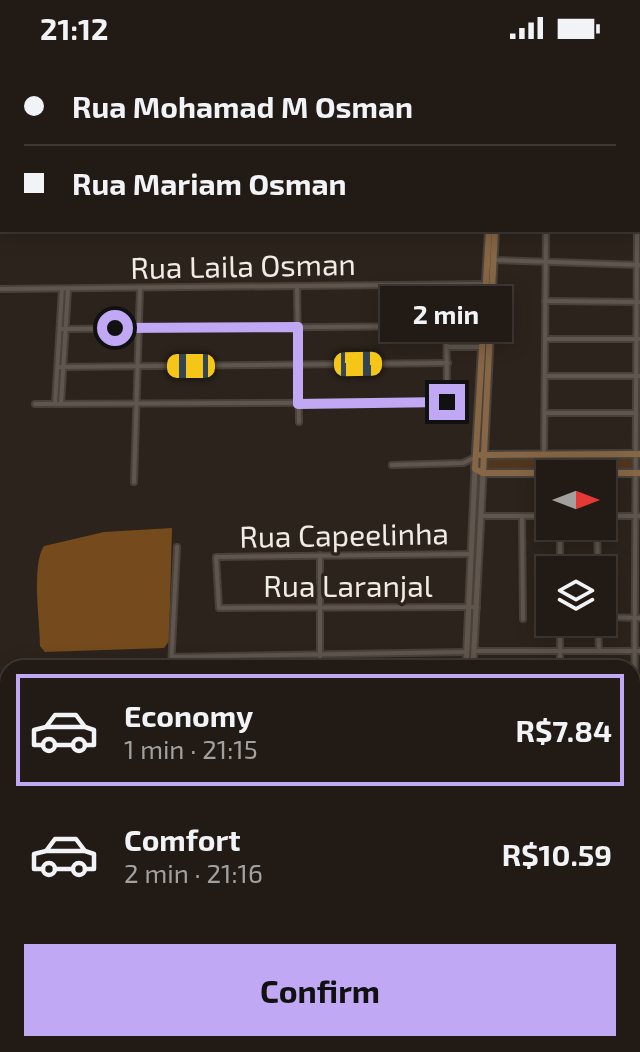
<!DOCTYPE html>
<meta charset="utf-8">
<style>
:root{--surface:#211a15;--page:#2d2722;--text:#f1f3f6;--muted:#a2a1a0;--line:#3e3834;--accent:#c0a8f4}
body{margin:0;font-family:"Exo 2",sans-serif;background:var(--page);color:var(--text);height:100vh;display:flex;flex-direction:column;font-size:30px;white-space:nowrap}
*{box-sizing:border-box;margin:0}
p{font-size:26px;color:var(--muted)}
.icon{flex:none;width:44px;height:44px;fill:none;stroke:currentColor;stroke-width:2;stroke-linecap:round;stroke-linejoin:round}
.map{position:relative;flex:1;overflow:hidden}
.side{position:absolute;left:0px;top:604px;width:640px;height:392px;display:flex;flex-direction:column;background:var(--surface);border-radius:24px 24px 0 0;box-shadow:0 4px 20px #0003,0 0 0 2px var(--line)}
.side>*{flex:none}
.hud{position:absolute;left:0px;top:0px;width:640px;height:176px;box-shadow:0 4px 20px #0003,0 0 0 2px var(--line);display:grid;align-content:center;height:176px;padding:0 24px;background:var(--surface)}
.needle{width:52px;rotate:90deg}
.tools{position:absolute;left:536px;top:404px;display:grid;gap:16px}
.tools a{display:grid;place-items:center;width:80px;height:80px;border-radius:0px;background:var(--surface);box-shadow:0 4px 20px #0003,0 0 0 2px var(--line);font-size:40px}
.end{position:absolute;width:36px;height:36px;margin:-18px;border:10px solid #c0a8f4;background:#111;box-shadow:0 0 0 4px #111}
.from{border-radius:50%}
.bubble{position:absolute;height:56px;border-radius:0px;background:var(--surface);box-shadow:0 4px 20px #0003,0 0 0 2px var(--line);font-size:26px;font-weight:700;line-height:56px;text-align:center}
.car{position:absolute;width:24px;height:48px;margin:-24px -12px;border-radius:10px;box-shadow:0 0 6px 2px #0007;background:linear-gradient(#f5c518 24%,#345 0 40%,#f5c518 0 76%,#345 0 86%,#f5c518 0)}
.hud b{display:flex;align-items:center;gap:28px;height:76px;font-size:30px}
.hud b+b{border-top:2px solid var(--line)}
.hud i{width:20px;height:20px;background:var(--text)}
ul{padding:14px 0 0;list-style:none}
li{display:flex;align-items:center;gap:24px;height:112px;margin:0 16px 12px;padding:0 8px;border:4px solid transparent;border-radius:0px}
li div{flex:1}
li b{display:block;font-size:30px}
li em{font-style:normal;font-weight:700}
li.current{border-color:var(--accent)}
li>.icon{width:72px;height:72px;stroke-width:1.5}
.cta{display:flex;gap:16px;margin-top:auto;padding:16px 24px}
.cta a{flex:1;height:92px;border-radius:0px;background:var(--accent);color:#111;font-size:32px;font-weight:700;line-height:92px;text-align:center}
.status{display:flex;justify-content:space-between;align-items:center;height:56px;padding:0 40px;background:var(--surface);direction:ltr}
.status svg{height:22px;fill:currentColor}
.map>svg:first-child{display:block}
.green{fill:#50361d}
.forest{fill:#754a1c}
.lines{fill:none;stroke-linecap:round;stroke-linejoin:round}
.stream{stroke:#9d7c5b;stroke-width:2}
.minor-casing{stroke:#49423c;stroke-width:8}
.tertiary-casing{stroke:#49423c;stroke-width:9}
.secondary-casing{stroke:#49423c;stroke-width:10}
.trunk-casing{stroke:#49423c;stroke-width:12}
.minor{stroke:#60564d;stroke-width:4}
.tertiary{stroke:#60564d;stroke-width:5}
.secondary{stroke:#866644;stroke-width:6}
.trunk{stroke:#c68034;stroke-width:8}
.route{stroke:#c0a8f4;stroke-width:10}
.labels{text-anchor:middle;dominant-baseline:central;stroke-width:7;stroke-linejoin:round;paint-order:stroke}
.street-label{font-size:30px;fill:#f1ebe6;stroke:#2c231c}
</style>
<div class="status"><b>21:12</b><svg viewBox="0 0 49 12"><path d="M0 12V9h3v3zM5 12V6h3v6zM10 12V3h3v9zM15 12V0h3v12zM26 1h20v11H26zM47 4h2v5h-2z"/></svg></div>
<div class="map">
<svg width="640" height="996" viewBox="0 0 640 996">
<rect width="100%" height="100%" fill="#2c231c"/>
<!-- green -->
<rect class="green" x="488" y="401" width="144" height="12"/>
<!-- forest -->
<g class="forest">
<path d="M172,472L169,585L164,592L45,596L40,590C40,565 31,509 44,490L104,476Z"/>
<polygon points="0,652 8,655 8,692 0,705"/>
<polygon points="0,809 8,812 8,869 0,867"/>
<polygon points="632,903 640,913 640,996 523,996 531,988 632,988"/>
<polygon points="0,932 8,941 8,988 77,988 80,996 0,996"/>
<polygon points="204,988 328,988 328,996 191,996 203,994"/>
</g>
<g class="lines">
<!-- stream -->
<g class="stream">
<polyline points="0,945 8,931"/>
<polyline points="632,965 640,962"/>
<polyline points="0,966 8,968"/>
<polyline points="68,988 74,996"/>
<polyline points="99,996 116,989 154,992"/>
<polyline points="564,996 580,988"/>
</g>
<!-- minor casing -->
<g class="minor-casing">
<g id="minor">
<polyline points="637,0 637,2"/>
<polyline points="75,2 75,0"/>
<polyline points="82,2 82,0"/>
<polyline points="310,2 310,0"/>
<polyline points="372,2 372,0"/>
<polyline points="412,2 412,0"/>
<polyline points="452,2 452,0"/>
<polyline points="546,2 546,0"/>
<polyline points="549,2 551,0"/>
<polyline points="0,20 2,20"/>
<polyline points="638,22 640,22"/>
<polyline points="638,60 640,60"/>
<polyline points="0,64 2,64"/>
<polyline points="638,97 640,97"/>
<polyline points="638,134 640,134"/>
<polyline points="638,171 640,171"/>
<polyline points="495,204 640,209"/>
<polyline points="297,231 299,366"/>
<polyline points="0,233 486,228"/>
<polyline points="545,245 640,246"/>
<polyline points="60,273 447,270"/>
<polyline points="545,283 640,283"/>
<polyline points="449,291 483,291"/>
<polyline points="58,311 448,307"/>
<polyline points="546,320 640,320"/>
<polyline points="35,348 447,346 446,229"/>
<polyline points="55,348 62,233"/>
<polyline points="61,348 68,233"/>
<polyline points="545,357 635,357"/>
<polyline points="544,399 546,174"/>
<polyline points="392,409 463,407 476,401"/>
<polyline points="134,426 140,233"/>
<polyline points="481,460 550,460"/>
<polyline points="522,460 523,563"/>
<polyline points="602,460 640,460"/>
<polyline points="560,470 560,514"/>
<polyline points="597,470 598,514"/>
<polyline points="472,498 216,501 219,552 477,551"/>
<polyline points="320,499 320,612"/>
<polyline points="602,561 640,562"/>
<polyline points="560,566 560,612"/>
<polyline points="598,566 599,595"/>
<polyline points="474,595 640,595"/>
<polyline points="172,601 467,596"/>
<polyline points="171,612 177,491"/>
<polyline points="634,698 637,174"/>
<polyline points="635,787 636,887 640,892"/>
<polyline points="632,852 640,852"/>
</g>
</g>
<!-- tertiary casing -->
<g class="tertiary-casing">
<g id="tertiary">
<polyline points="466,612 475,413"/>
<polyline points="473,612 483,417"/>
<polyline points="632,720 640,720"/>
<polyline points="0,725 8,724"/>
<polyline points="0,764 8,764"/>
<polyline points="632,778 640,778"/>
<polyline points="453,996 453,988"/>
</g>
</g>
<!-- secondary casing -->
<g class="secondary-casing">
<g id="secondary">
<polyline points="499,2 499,0"/>
<polyline points="504,2 504,0"/>
<polyline points="0,108 2,108"/>
<polyline points="489,174 475,413 483,417 640,417"/>
<polyline points="480,399 640,398"/>
<polyline points="483,417 495,174"/>
</g>
</g>
<!-- trunk casing -->
<g class="trunk-casing">
<g id="trunk">
<polyline points="632,740 640,740"/>
<polyline points="0,741 8,741"/>
</g>
</g>
<!-- minor -->
<use href="#minor" class="minor"/>
<!-- tertiary -->
<use href="#tertiary" class="tertiary"/>
<!-- secondary -->
<use href="#secondary" class="secondary"/>
<!-- trunk -->
<use href="#trunk" class="trunk"/>
</g>
<g class="lines">
<!-- route -->
<polyline class="route" points="115,272 298,271 298,348 447,346"/>
</g>
<g class="labels">
<!-- street labels -->
<g class="street-label">
<text transform="translate(243 209) rotate(-1)">Rua Laila Osman</text>
<text transform="translate(344 478) rotate(-1)">Rua Capeelinha</text>
<text x="348" y="529">Rua Laranjal</text>
</g>
</g>
</svg>
<div class="tools">
<a><svg class="needle" viewBox="-14 -14 28 28"><path d="M0-13l5 13h-10z" fill="#e53935"/><path d="M0 13l5-13h-10z" fill="#a2a1a0"/></svg></a>
<a><svg class="icon" aria-label="layers" viewBox="0 0 24 24"><path d="M12 4l9 5-9 5-9-5zM3 14l9 5 9-5"/></svg></a>
</div>
<i class="end from" style="left:115px;top:272px"></i>
<i class="end" style="left:447px;top:346px"></i>
<div class="bubble" style="left:380px;top:230px;width:132px">2 min</div>
<i class="car" style="left:358px;top:308px;rotate:89deg"></i>
<i class="car" style="left:191px;top:310px;rotate:270deg"></i>
<div class="hud">
<b><i class="from"></i>Rua Mohamad M Osman</b>
<b><i></i>Rua Mariam Osman</b>
</div>
<section class="side">
<ul>
<li class="current"><svg class="icon" aria-label="car" viewBox="0 0 24 24"><path d="M5 17H2v-5l4-1 3-4h7l3 4 3 1v5h-3M9 17h6M6 11h13"/><circle cx="7" cy="17" r="2"/><circle cx="17" cy="17" r="2"/></svg><div><b>Economy</b><p>1 min · 21:15</p></div><em>R$7.84</em></li>
<li><svg class="icon" aria-label="car" viewBox="0 0 24 24"><path d="M5 17H2v-5l4-1 3-4h7l3 4 3 1v5h-3M9 17h6M6 11h13"/><circle cx="7" cy="17" r="2"/><circle cx="17" cy="17" r="2"/></svg><div><b>Comfort</b><p>2 min · 21:16</p></div><em>R$10.59</em></li>
</ul>
<div class="cta"><a>Confirm</a></div>
</section>
</div>
